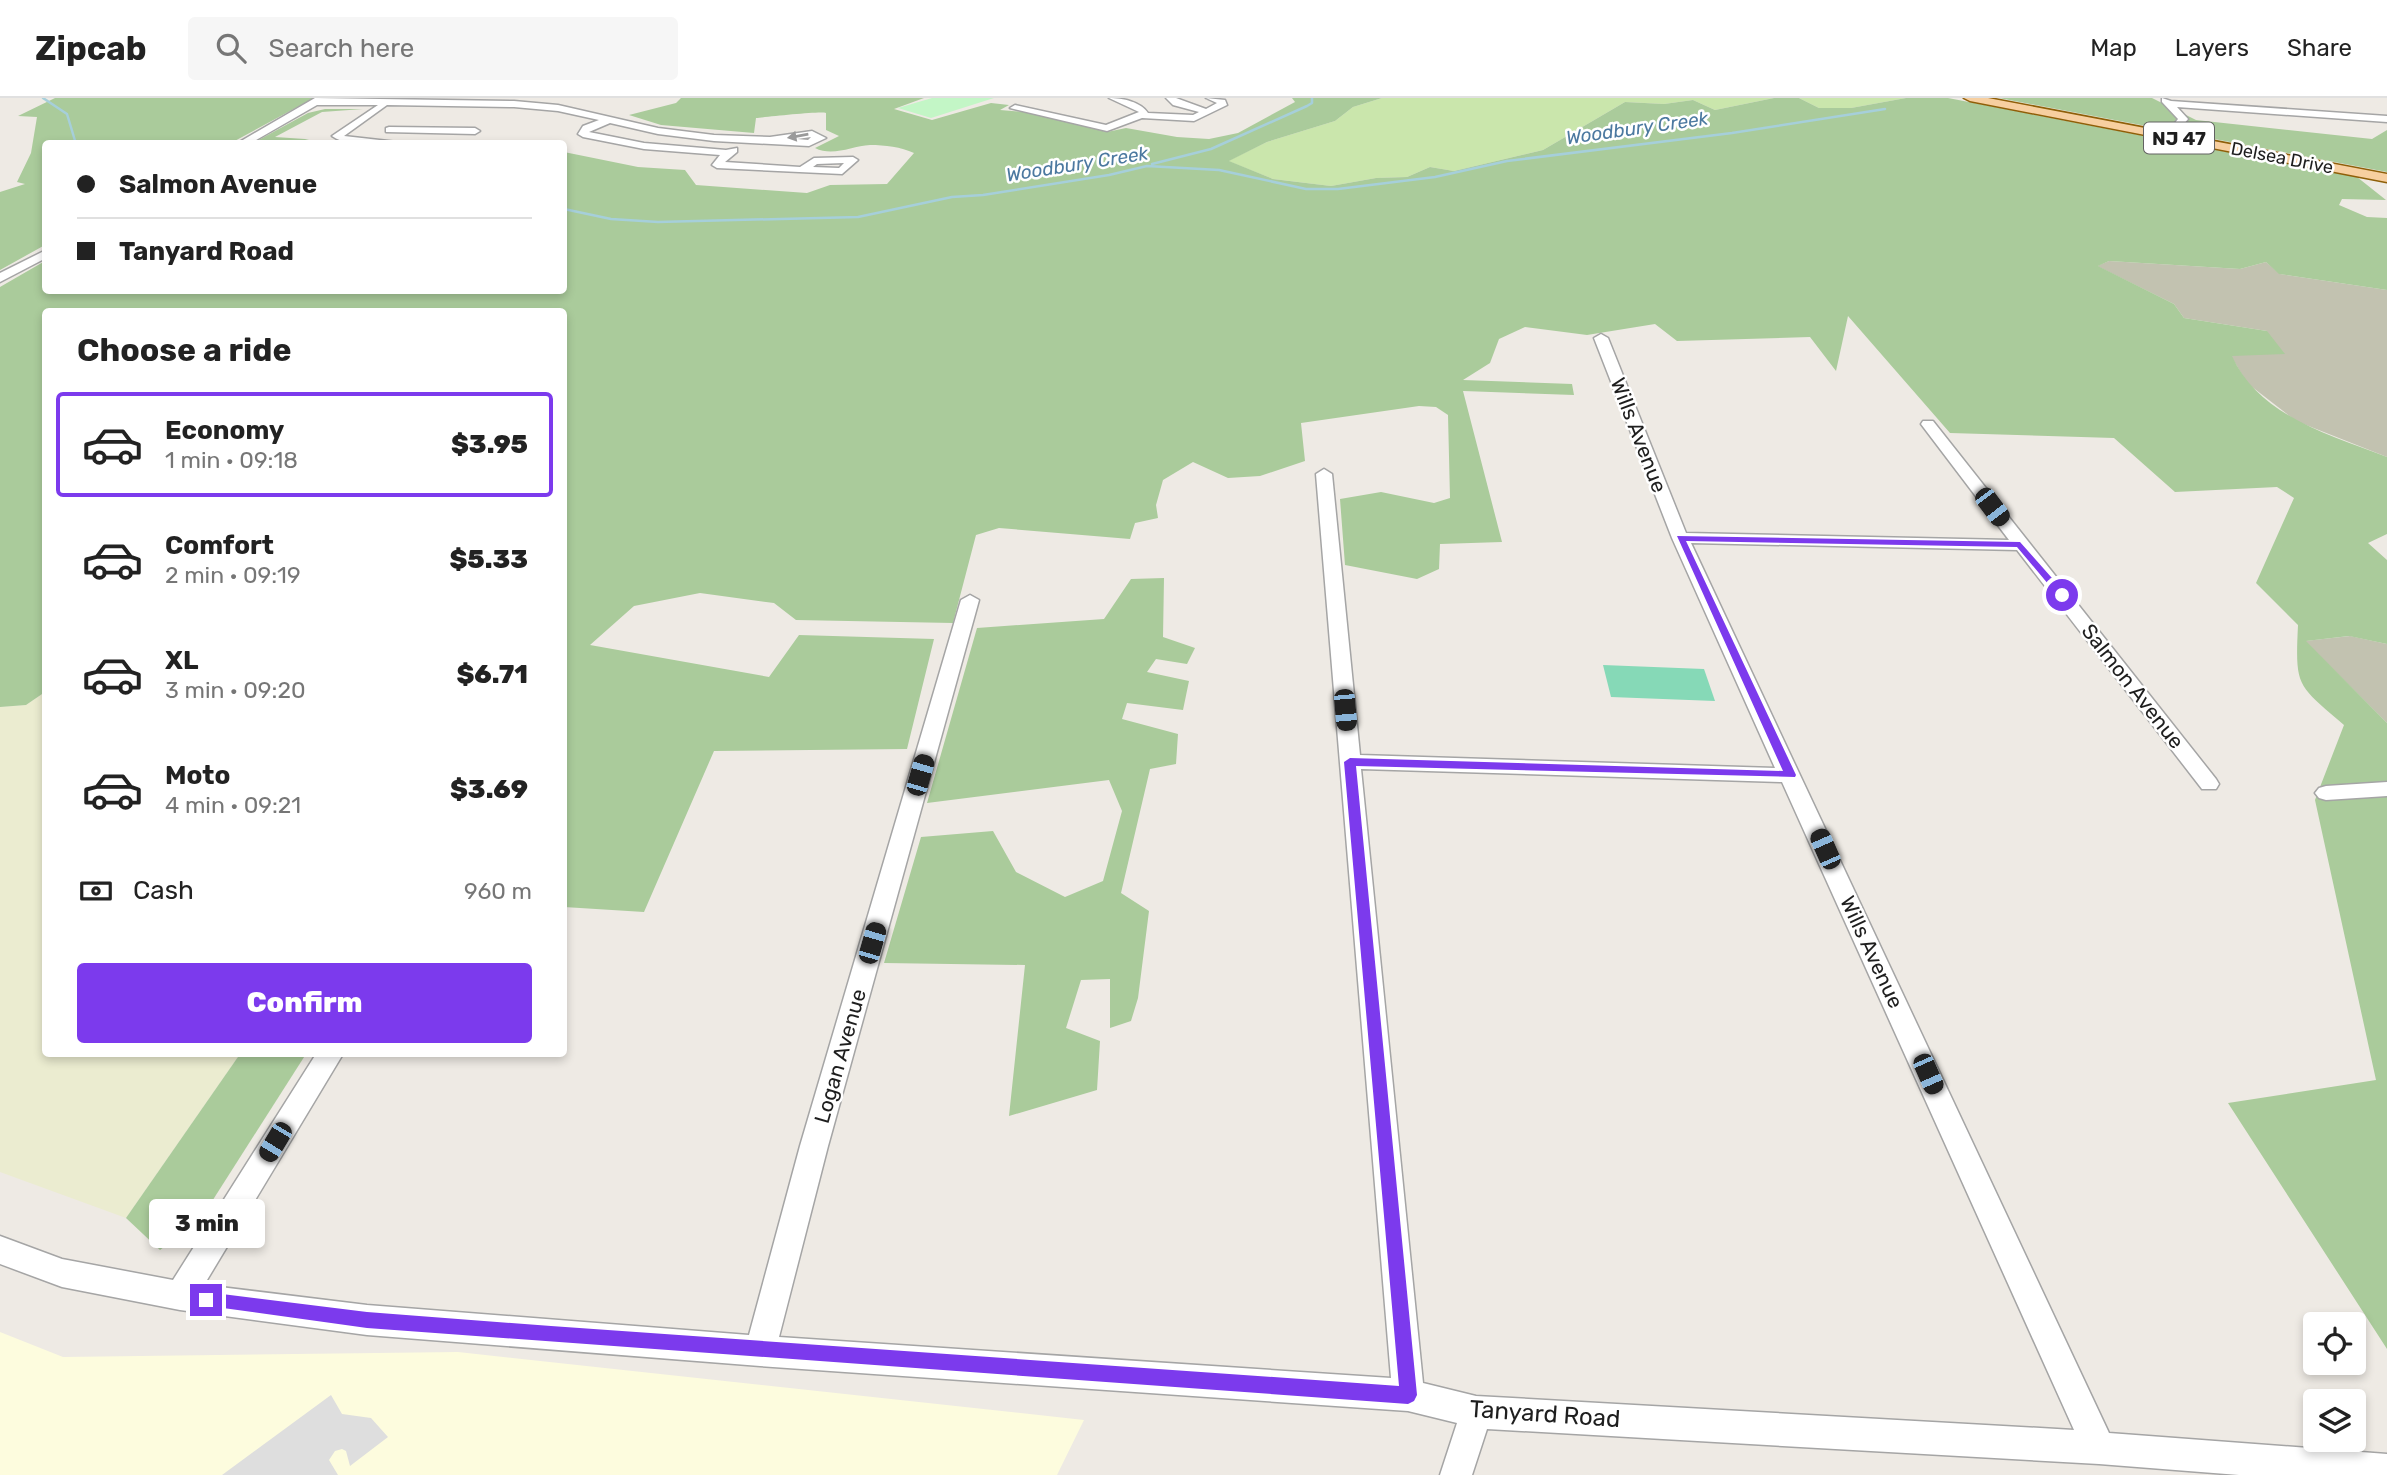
<!DOCTYPE html>
<meta charset="utf-8">
<style>
:root{--surface:#fff;--page:#f6f6f6;--text:#222;--muted:#767676;--line:#e0e0e0;--accent:#7c3aed}
body{margin:0;font-family:Rubik,sans-serif;background:var(--page);color:var(--text);height:100vh;display:flex;flex-direction:column;font-size:26px;white-space:nowrap}
*{box-sizing:border-box;margin:0}
p{font-size:23px;color:var(--muted)}
.icon{flex:none;width:38px;height:38px;fill:none;stroke:currentColor;stroke-width:2;stroke-linecap:round;stroke-linejoin:round}
.map{position:relative;flex:1;overflow:hidden}
.side{position:absolute;left:42px;top:210px;width:525px;height:749px;display:flex;flex-direction:column;background:var(--surface);border-radius:7px;box-shadow:0 4px 10px #0003}
.side>*{flex:none}
.guide{position:absolute;left:42px;top:42px;width:525px;height:154px;border-radius:7px;box-shadow:0 4px 10px #0003;display:grid;align-content:center;height:154px;padding:0 35px;background:var(--surface)}
.fabs{position:absolute;left:2303px;top:1214px;display:grid;gap:14px}
.fabs a{display:grid;place-items:center;width:63px;height:63px;border-radius:7px;background:var(--surface);box-shadow:0 4px 10px #0003;font-size:35px}
.end{position:absolute;width:32px;height:32px;margin:-16px;border:9px solid #7c3aed;background:#fff;box-shadow:0 0 0 4px #fff}
.from{border-radius:50%}
.bubble{position:absolute;height:49px;border-radius:7px;background:var(--surface);box-shadow:0 4px 10px #0003;font-size:23px;font-weight:800;line-height:49px;text-align:center}
.car{position:absolute;width:21px;height:42px;margin:-21px -10px;border-radius:9px;box-shadow:0 0 5px 2px #0007;background:linear-gradient(#222 24%,#8ab4d8 0 40%,#222 0 76%,#8ab4d8 0 86%,#222 0)}
.guide b{display:flex;align-items:center;gap:24px;height:66px;font-size:26px}
.guide b+b{border-top:2px solid var(--line)}
.guide i{width:18px;height:18px;background:var(--text)}
ul{padding:0;list-style:none}
li{display:flex;align-items:center;gap:21px;height:105px;margin:0 14px 10px;padding:0 21px;border:4px solid transparent;border-radius:7px}
li div{flex:1}
li b{display:block;font-size:26px}
li em{font-style:normal;font-weight:800}
li.selected{border-color:var(--accent)}
li>.icon{width:63px;height:63px;stroke-width:1.5}
h2{padding:0 35px;font-size:32px;line-height:84px}
.pay{display:flex;align-items:center;gap:18px;height:77px;padding:0 35px;font-size:26px}
.pay p{margin-inline-start:auto}
.cta{display:flex;gap:14px;margin-top:auto;padding:14px 35px}
.cta a{flex:1;height:80px;border-radius:7px;background:var(--accent);color:#fff;font-size:28px;font-weight:800;line-height:80px;text-align:center}
header{display:flex;align-items:center;gap:42px;box-sizing:border-box;height:98px;padding:0 35px;background:var(--surface);border-bottom:2px solid var(--line)}
header strong{font-size:33px}
nav{display:flex;gap:38px;margin-inline-start:auto;font-size:24px}
.search{width:490px;height:63px;background:var(--page);display:flex;align-items:center;gap:18px;box-sizing:border-box;padding:0 24px;border-radius:7px;color:var(--muted);font-size:26px}
.map>svg:first-child{display:block}
.education{fill:#fdfcde}
.construction{fill:#c2c2b0}
.farmland{fill:#ebecd0}
.grass{fill:#cae6ac}
.forest{fill:#aacb9b}
.park{fill:#c3f6c6}
.pitch{fill:#86d9b7}
.parking{fill:#dedede}
.lines{fill:none;stroke-linecap:round;stroke-linejoin:round}
.stream{stroke:#a6cfda;stroke-width:2.5}
.minor-casing{stroke:#a5a5a5;stroke-width:3}
.major-casing{stroke:#8f5f08;stroke-width:3}
.minor{fill:#fff;fill-rule:evenodd}
.major{fill:#f7cfa0;fill-rule:evenodd}
.oneway{fill:#9a9a9a}
.route{fill:#7c3aed}
.labels{text-anchor:middle;dominant-baseline:central;stroke-width:5;stroke-linejoin:round;paint-order:stroke}
.far-street-label{font-size:18px;fill:#1e1e1e;stroke:#fff}
.far-water-label{font-size:19px;font-style:italic;fill:#4c79a0;stroke:#fff}
.shield{fill:#fff;stroke:#626262;stroke-width:2}
.shield-label{font-size:19px;font-weight:bold;fill:#1e1e1e}
.street-label{font-size:21px;fill:#1e1e1e;stroke:#fff}
.near-street-label{font-size:24px;fill:#1e1e1e;stroke:#fff}
</style>
<header>
<strong>Zipcab</strong>
<div class="search"><svg class="icon" aria-label="search" viewBox="0 0 24 24"><circle cx="10" cy="10" r="6"/><path d="M15 15l6 6"/></svg>Search here</div>
<nav><a>Map</a><a>Layers</a><a>Share</a></nav>
</header>
<div class="map">
<svg width="2387" height="1377" viewBox="0 0 2387 1377">
<rect width="100%" height="100%" fill="#eeeae4"/>
<!-- education -->
<polygon class="education" points="0,1234 63,1259 458,1254 1084,1322 1057,1377 0,1377"/>
<!-- construction -->
<g class="construction">
<polygon points="2109,163 2240,171 2266,164 2280,176 2387,192 2387,359 2296,323 2247,285 2231,258 2267,233 2184,220 2174,206 2097,168"/>
<polygon points="2350,538 2387,546 2387,625 2305,543"/>
</g>
<!-- farmland -->
<polygon class="farmland" points="45,594 46,956 240,956 126,1120 0,1074 0,609 26,607"/>
<!-- grass -->
<g class="grass">
<polygon points="1382,0 1774,0 1715,12 1693,2 1664,6 1625,4 1543,52 1454,73 1430,69 1407,79 1376,80 1331,88 1273,81 1228,63 1267,44 1335,23 1353,9"/>
<polygon points="1799,0 1906,0 1851,10 1819,10"/>
</g>
<!-- forest -->
<g class="forest">
<polygon points="55,0 314,0 231,45 46,46 45,147 0,172 0,94 25,86 17,84 31,55 37,19 18,18"/>
<path d="M681,0H924L894,11L932,22L991,5L1009,7L1000,12L1025,14L1107,34L1126,30L1177,39L1209,41L1238,35L1295,4L1292,0H1382L1353,9L1335,23L1267,44L1229,63L1273,81L1331,88L1376,80L1407,79L1430,69L1454,73L1543,52L1625,4L1664,6L1693,2L1715,12L1774,0H1799L1819,10H1851L1906,0H1948L2357,79L2386,102L2342,101L2339,107L2367,119L2387,120V192L2279,176L2266,164L2240,171L2109,163L2098,168L2174,206L2184,220L2267,233L2285,256L2232,258C2259,318 2330,337 2387,359V436L2368,445L2387,462V546L2349,538L2306,543L2387,625V1251L2228,1005L2376,982L2315,702L2344,627C2297,586 2295,590 2298,527L2256,485L2294,400L2277,389L2175,394L2114,340L1950,335L1848,218L1836,273L1810,239L1677,243L1655,226L1587,237L1525,229L1499,241L1490,265L1463,282L1572,286L1574,297L1463,293L1502,444L1440,446L1439,471L1417,481L1345,467L1340,401L1381,394L1434,405L1450,400L1448,317L1436,309L1419,308L1301,325L1305,363L1260,378L1228,380L1193,364L1163,382L1156,407L1158,420L1135,425L1130,441L999,430L976,437L953,525L796,522L774,505L700,495L634,508L590,547L769,579L799,537L934,541L907,651L714,653L644,814L564,809V214H46L45,594L26,607L0,609V189L45,163L46,192H564V54L638,69L685,72L696,87L807,95L830,87L887,86L914,55C901,49 885,47 870,47C852,48 833,59 815,50L839,38L826,32V15C820,13 768,19 756,20L754,35L661,27L629,17L676,5Z"/>
<polygon points="1999,0 2152,0 2196,22 2372,41 2387,32 2387,74"/>
<polygon points="325,11 363,11 322,14 275,39 305,41 321,45 253,45 308,15"/>
<polygon points="1164,480 1163,539 1195,550 1187,566 1156,561 1147,574 1189,583 1183,612 1127,605 1122,621 1178,636 1176,666 1150,671 1121,795 1149,813 1138,900 1131,923 1110,930 1110,881 1081,882 1066,930 1100,943 1097,992 1009,1018 1025,867 884,865 921,739 993,733 1016,774 1065,799 1103,783 1122,713 1109,682 927,705 977,530 1104,521 1131,481"/>
<polygon points="240,956 306,956 202,1119 160,1152 126,1120"/>
</g>
<!-- park -->
<polygon class="park" points="932,0 994,0 931,20 898,10"/>
<!-- pitch -->
<polygon class="pitch" points="1603,567 1704,571 1715,603 1611,599"/>
<!-- parking -->
<polygon class="parking" points="331,1297 342,1316 371,1320 388,1339 350,1368 346,1353 342,1351 335,1353 329,1362 338,1377 222,1377"/>
<g class="lines">
<!-- stream -->
<g class="stream">
<polyline points="43,0 67,16 76,46"/>
<polyline points="1152,66 1211,51 1307,8 1312,5 1312,0"/>
<polyline points="564,111 611,121 658,124 858,119 952,99 983,97 1109,77 1147,68 1219,72 1306,91 1338,91 1435,79 1507,63 1732,35 1885,11"/>
</g>
<!-- minor casing -->
<g class="minor-casing">
<g id="minor">
<path d="M315,0L514,3L558,7L658,30L714,37L770,39L812,33L826,40L809,48L714,43L658,36L610,25L589,34L644,45L726,52L737,50V54L725,64L800,69L814,60L853,59L858,62L842,76L717,70L712,67L720,57L644,51L583,39L578,36L583,28L599,22L558,13L514,9L387,7L344,38L415,46C393,46 349,51 332,38L378,7H317L249,46H236ZM811,39L808,42L797,41ZM844,65L839,70L813,69L817,66Z"/>
<path d="M1109,0C1123,0 1141,4 1148,15L1193,17L1199,14L1173,7L1166,0H1176L1206,11L1217,5L1206,0L1225,2L1227,7L1194,23L1142,20L1107,33L1010,10L1015,7L1106,27L1139,14Z"/>
<polygon points="2162,0 2171,3 2387,18 2387,24 2177,9 2188,21 2177,34 2159,39 2154,36 2156,34 2171,30 2178,21 2162,4"/>
<polygon points="389,29 475,30 480,33 475,36 386,34 386,30"/>
<polygon points="46,152 46,160 0,184 0,175"/>
<path d="M1601,236L1608,240L1686,435L2009,442L1921,326L1923,323H1933L2216,681L2219,686L2216,691H2202L2017,452L1691,445L2109,1335L2387,1356V1377H2239L2099,1366L1487,1331L1472,1377H1440L1457,1325L1408,1313L760,1268L367,1237L180,1212L62,1189L0,1166V1138L62,1161L173,1182L316,956H343L204,1187L367,1207L749,1237L800,1048L961,502L970,497L979,502L828,1048L779,1239L1391,1280L1316,376L1324,371L1332,376L1360,657L1775,670L1672,440L1594,240ZM1361,671L1782,684L2074,1332L1476,1298L1423,1285Z"/>
<polygon points="2387,684 2387,698 2326,702 2319,700 2315,695 2319,690 2326,688"/>
</g>
</g>
<!-- major casing -->
<g class="major-casing">
<polygon id="major" points="1964,0 1988,0 2387,76 2387,84 1970,3"/>
</g>
<!-- minor -->
<use href="#minor" class="minor"/>
<!-- major -->
<use href="#major" class="major"/>
</g>
<!-- one-way arrows -->
<defs><path id="oneway-solid" d="M-6-.8H1V-3.2L6.5 0L1 3.2V.8H-6Z" transform="scale(1.75)"/></defs>
<use class="oneway" href="#oneway-solid" transform="translate(798 38) rotate(170)"/>
<!-- route -->
<polygon class="route" points="1677,438 2020,444 2067,497 2059,499 2017,449 1686,443 1796,677 1795,679 1356,668 1417,1297 1414,1303 1408,1306 367,1230 201,1207 198,1202 201,1196 206,1194 367,1214 551,1228 1399,1288 1344,664 1350,660 1783,673"/>
<g class="labels">
<!-- far-street labels -->
<g class="far-street-label">
<text transform="translate(2282 60) rotate(11)">Delsea Drive</text>
</g>
<!-- far-water labels -->
<g class="far-water-label">
<text transform="translate(1637 30) rotate(-8)">Woodbury Creek</text>
<text transform="translate(1077 66) rotate(-9)">Woodbury Creek</text>
</g>
<!-- shield labels -->
<rect class="shield" x="2144" y="24.5" width="70" height="31" rx="5"/>
<g class="shield-label">
<text x="2179" y="40">NJ 47</text>
</g>
<!-- street labels -->
<g class="street-label">
<text transform="translate(1639 337) rotate(69)">Wills Avenue</text>
<text transform="translate(2133 588) rotate(52)">Salmon Avenue</text>
<text transform="translate(1872 854) rotate(65)">Wills Avenue</text>
<text transform="translate(840 958) rotate(-74)">Logan Avenue</text>
</g>
<!-- near-street labels -->
<g class="near-street-label">
<text transform="translate(1545 1316) rotate(4)">Tanyard Road</text>
</g>
</g>
</svg>
<div class="fabs">
<a><svg class="icon" aria-label="locate" viewBox="0 0 24 24"><circle cx="12" cy="12" r="6"/><path d="M12 2v4M12 18v4M2 12h4M18 12h4"/></svg></a>
<a><svg class="icon" aria-label="layers" viewBox="0 0 24 24"><path d="M12 4l9 5-9 5-9-5zM3 14l9 5 9-5"/></svg></a>
</div>
<i class="end from" style="left:2062px;top:497px"></i>
<i class="end" style="left:206px;top:1202px"></i>
<div class="bubble" style="left:149px;top:1101px;width:116px">3 min</div>
<i class="car" style="left:1992px;top:409px;rotate:143deg"></i>
<i class="car" style="left:1345px;top:612px;rotate:175deg"></i>
<i class="car" style="left:920px;top:677px;rotate:16deg"></i>
<i class="car" style="left:1825px;top:751px;rotate:336deg"></i>
<i class="car" style="left:872px;top:845px;rotate:16deg"></i>
<i class="car" style="left:1928px;top:976px;rotate:156deg"></i>
<i class="car" style="left:275px;top:1044px;rotate:211deg"></i>
<div class="guide">
<b><i class="from"></i>Salmon Avenue</b>
<b><i></i>Tanyard Road</b>
</div>
<section class="side">
<h2>Choose a ride</h2>
<ul>
<li class="selected"><svg class="icon" aria-label="car" viewBox="0 0 24 24"><path d="M5 17H2v-5l4-1 3-4h7l3 4 3 1v5h-3M9 17h6M6 11h13"/><circle cx="7" cy="17" r="2"/><circle cx="17" cy="17" r="2"/></svg><div><b>Economy</b><p>1 min · 09:18</p></div><em>$3.95</em></li>
<li><svg class="icon" aria-label="car" viewBox="0 0 24 24"><path d="M5 17H2v-5l4-1 3-4h7l3 4 3 1v5h-3M9 17h6M6 11h13"/><circle cx="7" cy="17" r="2"/><circle cx="17" cy="17" r="2"/></svg><div><b>Comfort</b><p>2 min · 09:19</p></div><em>$5.33</em></li>
<li><svg class="icon" aria-label="car" viewBox="0 0 24 24"><path d="M5 17H2v-5l4-1 3-4h7l3 4 3 1v5h-3M9 17h6M6 11h13"/><circle cx="7" cy="17" r="2"/><circle cx="17" cy="17" r="2"/></svg><div><b>XL</b><p>3 min · 09:20</p></div><em>$6.71</em></li>
<li><svg class="icon" aria-label="car" viewBox="0 0 24 24"><path d="M5 17H2v-5l4-1 3-4h7l3 4 3 1v5h-3M9 17h6M6 11h13"/><circle cx="7" cy="17" r="2"/><circle cx="17" cy="17" r="2"/></svg><div><b>Moto</b><p>4 min · 09:21</p></div><em>$3.69</em></li>
</ul>
<div class="pay"><svg class="icon" aria-label="cash" viewBox="0 0 24 24"><path d="M3 7h18v10H3z"/><circle cx="12" cy="12" r="2"/></svg>Cash<p>960 m</p></div>
<div class="cta"><a>Confirm</a></div>
</section>
</div>
